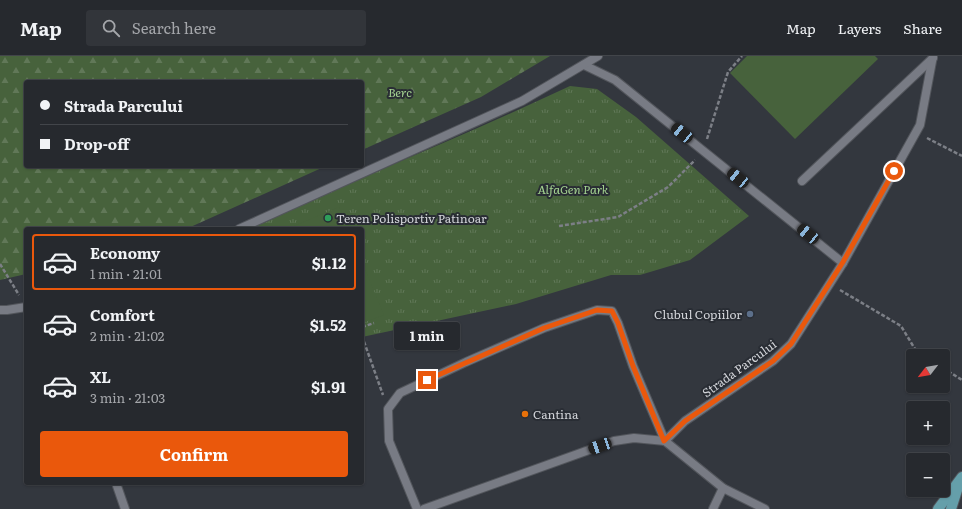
<!DOCTYPE html>
<meta charset="utf-8">
<style>
:root{--surface:#26292e;--page:#32353a;--text:#f1f3f6;--muted:#a4a6aa;--line:#42454a;--accent:#ea580c}
body{margin:0;font-family:Literata,serif;background:var(--page);color:var(--text);height:100vh;display:flex;flex-direction:column;font-size:15px;white-space:nowrap}
*{box-sizing:border-box;margin:0}
p{font-size:13px;color:var(--muted)}
.icon{flex:none;width:22px;height:22px;fill:none;stroke:currentColor;stroke-width:2;stroke-linecap:round;stroke-linejoin:round}
.map{position:relative;flex:1;overflow:hidden}
.details{position:absolute;left:24px;top:171px;width:340px;height:258px;display:flex;flex-direction:column;background:var(--surface);border-radius:4px;box-shadow:0 1px 3px #0004,0 0 0 1px var(--line)}
.details>*{flex:none}
.banner{position:absolute;left:24px;top:24px;width:340px;height:88px;border-radius:4px;box-shadow:0 1px 3px #0004,0 0 0 1px var(--line);display:grid;align-content:center;height:88px;padding:0 16px;background:var(--surface)}
.needle{width:26px;rotate:239deg}
.buttons{position:absolute;left:906px;top:293px;display:grid;gap:8px}
.buttons a{display:grid;place-items:center;width:44px;height:44px;border-radius:4px;background:var(--surface);box-shadow:0 1px 3px #0004,0 0 0 1px var(--line);font-size:20px}
.end{position:absolute;width:18px;height:18px;margin:-9px;border:5px solid #ea580c;background:#fff;box-shadow:0 0 0 2px #fff}
.from{border-radius:50%}
.bubble{position:absolute;height:28px;border-radius:4px;background:var(--surface);box-shadow:0 1px 3px #0004,0 0 0 1px var(--line);font-size:13px;font-weight:700;line-height:28px;text-align:center}
.car{position:absolute;width:12px;height:24px;margin:-12px -6px;border-radius:5px;box-shadow:0 0 3px 1px #0007;background:linear-gradient(#222 24%,#8ab4d8 0 40%,#222 0 76%,#8ab4d8 0 86%,#222 0)}
.banner b{display:flex;align-items:center;gap:14px;height:38px;font-size:15px}
.banner b+b{border-top:1px solid var(--line)}
.banner i{width:10px;height:10px;background:var(--text)}
ul{padding:7px 0 0;list-style:none}
li{display:flex;align-items:center;gap:12px;height:56px;margin:0 8px 6px;padding:0 8px;border:2px solid transparent;border-radius:4px}
li div{flex:1}
li b{display:block;font-size:15px}
li em{font-style:normal;font-weight:700}
li.on{border-color:var(--accent)}
li>.icon{width:36px;height:36px;stroke-width:1.5}
.button{display:flex;gap:8px;margin-top:auto;padding:8px 16px}
.button a{flex:1;height:46px;border-radius:4px;background:var(--accent);color:#fff;font-size:16px;font-weight:700;line-height:46px;text-align:center}
header{display:flex;align-items:center;gap:24px;box-sizing:border-box;height:56px;padding:0 20px;background:var(--surface);border-bottom:1px solid var(--line)}
header strong{font-size:19px}
nav{display:flex;gap:22px;margin-inline-start:auto;font-size:14px}
.search{width:280px;height:36px;background:var(--page);display:flex;align-items:center;gap:10px;box-sizing:border-box;padding:0 14px;border-radius:4px;color:var(--muted);font-size:15px}
.map>svg:first-child{display:block}
.forest{fill:url(#forest-firs)}
.park{fill:url(#park-tufts)}
.pitch{fill:#47623c}
.lines{fill:none;stroke-linecap:round;stroke-linejoin:round}
.service-casing{stroke:#52555b;stroke-width:10}
.minor-casing{stroke:#52555b;stroke-width:10}
.primary-casing{stroke:#52555b;stroke-width:12}
.path{stroke:#7c7f86;stroke-width:2.5;stroke-dasharray:4 2;stroke-linecap:butt}
.service{stroke:#787b84;stroke-width:8}
.minor{stroke:#787b84;stroke-width:8}
.primary{stroke:#659faa;stroke-width:10}
.route{stroke:#ea580c;stroke-width:5}
.leisure-dot{fill:#2e9e5b;stroke:#292d34;stroke-width:1.5}
.service-dot{fill:#5c6f8a;stroke:#292d34;stroke-width:1.5}
.food-dot{fill:#e8710a;stroke:#292d34;stroke-width:1.5}
.labels{text-anchor:middle;dominant-baseline:central;stroke-width:4;stroke-linejoin:round;paint-order:stroke}
.park-label{font-size:12px;font-style:italic;fill:#a4d391;stroke:#292d34}
.poi-label{font-size:12px;fill:#d2d4d9;stroke:#292d34;text-anchor:start}
.street-label{font-size:12px;fill:#d2d4d9;stroke:#292d34}
</style>
<header>
<strong>Map</strong>
<div class="search"><svg class="icon" aria-label="search" viewBox="0 0 24 24"><circle cx="10" cy="10" r="6"/><path d="M15 15l6 6"/></svg>Search here</div>
<nav><a>Map</a><a>Layers</a><a>Share</a></nav>
</header>
<div class="map">
<svg width="962" height="453" viewBox="0 0 962 453">
<defs>
<pattern id="forest-firs" width="22" height="20" patternUnits="userSpaceOnUse"><rect width="22" height="20" fill="#47623c"/><path d="M5 1l3.5 6h-7zM16 11l3.5 6h-7z" fill="#617858"/></pattern>
<pattern id="park-tufts" width="24" height="20" patternUnits="userSpaceOnUse"><rect width="24" height="20" fill="#47623c"/><path d="M3 7l-1-3M5 7V3M7 7l1-3M15 17l-1-3M17 17v-4M19 17l1-3" fill="none" stroke="#617858"/></pattern>
</defs>
<rect width="100%" height="100%" fill="#33373e"/>
<!-- forest -->
<polygon class="forest" points="0,0 550,0 481,41 362,94 362,26 26,26 26,110 326,110 186,173 26,173 26,218 0,224"/>
<!-- park -->
<path class="park" d="M570,30L597,33L636,61L749,160L690,204L640,219H611L516,248L362,281V173H249C355,123 464,80 570,30Z"/>
<!-- pitch -->
<g class="pitch">
<polygon points="747,0 875,0 878,3 795,83 730,17"/>
<polygon points="339,151 348,173 287,173"/>
<polygon points="362,206 384,259 362,267"/>
</g>
<g class="lines">
<!-- service casing -->
<g class="service-casing">
<g id="service">
<polyline points="802,125 933,2"/>
<polyline points="417,453 389,385 388,353 400,337 466,306 544,272 597,254 612,255 618,267 633,310 665,385"/>
</g>
</g>
<!-- minor casing -->
<g class="minor-casing">
<g id="minor">
<polyline points="584,9 615,24 843,207"/>
<polyline points="239,173 522,45 598,0"/>
<polyline points="0,254 7,254 26,251"/>
<polyline points="665,385 685,365 773,305 791,288 843,207 920,69 933,0"/>
<polyline points="665,385 723,432 765,453"/>
<polyline points="116,427 125,453"/>
<polyline points="424,453 614,385 634,382 665,385"/>
<polyline points="713,453 723,432"/>
</g>
</g>
<!-- primary casing -->
<g class="primary-casing">
<g id="primary">
<polyline points="938,453 962,421"/>
<polyline points="951,453 959,428"/>
</g>
</g>
<!-- path -->
<g class="path">
<polyline points="927,82 962,100"/>
<polyline points="707,83 728,16 742,0"/>
<polyline points="559,170 618,161 668,131 695,104"/>
<polyline points="0,208 19,239"/>
<polyline points="840,234 901,270 915,293 924,300"/>
<polyline points="362,271 374,267"/>
<polyline points="362,280 383,339"/>
<polyline points="943,312 962,324"/>
</g>
<!-- service -->
<use href="#service" class="service"/>
<!-- minor -->
<use href="#minor" class="minor"/>
<!-- primary -->
<use href="#primary" class="primary"/>
</g>
<g class="lines">
<!-- route -->
<polyline class="route" points="427,324 544,272 597,254 612,255 618,267 633,310 664,385 685,365 773,305 791,288 843,206 894,115"/>
</g>
<!-- markers -->
<circle class="leisure-dot" cx="328" cy="162" r="4"/>
<circle class="service-dot" cx="750" cy="258" r="4"/>
<circle class="food-dot" cx="525" cy="358" r="4"/>
<g class="labels">
<!-- park labels -->
<g class="park-label">
<text x="400" y="36">Berc</text>
<text x="573" y="133">AlfaGen Park</text>
</g>
<!-- poi labels -->
<g class="poi-label">
<text x="336" y="162">Teren Polisportiv Patinoar</text>
<text x="742" y="258" text-anchor="end">Clubul Copiilor</text>
<text x="533" y="358">Cantina</text>
</g>
<!-- street labels -->
<g class="street-label">
<text transform="translate(739 312) rotate(-36)">Strada Parcului</text>
</g>
</g>
</svg>
<div class="buttons">
<a><svg class="needle" viewBox="-14 -14 28 28"><path d="M0-13l5 13h-10z" fill="#e53935"/><path d="M0 13l5-13h-10z" fill="#a4a6aa"/></svg></a>
<a>+</a>
<a>−</a>
</div>
<i class="end from" style="left:894px;top:115px"></i>
<i class="end" style="left:427px;top:324px"></i>
<div class="bubble" style="left:394px;top:266px;width:66px">1 min</div>
<i class="car" style="left:682px;top:77px;rotate:309deg"></i>
<i class="car" style="left:738px;top:122px;rotate:309deg"></i>
<i class="car" style="left:808px;top:178px;rotate:309deg"></i>
<i class="car" style="left:600px;top:390px;rotate:251deg"></i>
<div class="banner">
<b><i class="from"></i>Strada Parcului</b>
<b><i></i>Drop-off</b>
</div>
<section class="details">
<ul>
<li class="on"><svg class="icon" aria-label="car" viewBox="0 0 24 24"><path d="M5 17H2v-5l4-1 3-4h7l3 4 3 1v5h-3M9 17h6M6 11h13"/><circle cx="7" cy="17" r="2"/><circle cx="17" cy="17" r="2"/></svg><div><b>Economy</b><p>1 min · 21:01</p></div><em>$1.12</em></li>
<li><svg class="icon" aria-label="car" viewBox="0 0 24 24"><path d="M5 17H2v-5l4-1 3-4h7l3 4 3 1v5h-3M9 17h6M6 11h13"/><circle cx="7" cy="17" r="2"/><circle cx="17" cy="17" r="2"/></svg><div><b>Comfort</b><p>2 min · 21:02</p></div><em>$1.52</em></li>
<li><svg class="icon" aria-label="car" viewBox="0 0 24 24"><path d="M5 17H2v-5l4-1 3-4h7l3 4 3 1v5h-3M9 17h6M6 11h13"/><circle cx="7" cy="17" r="2"/><circle cx="17" cy="17" r="2"/></svg><div><b>XL</b><p>3 min · 21:03</p></div><em>$1.91</em></li>
</ul>
<div class="button"><a>Confirm</a></div>
</section>
</div>
